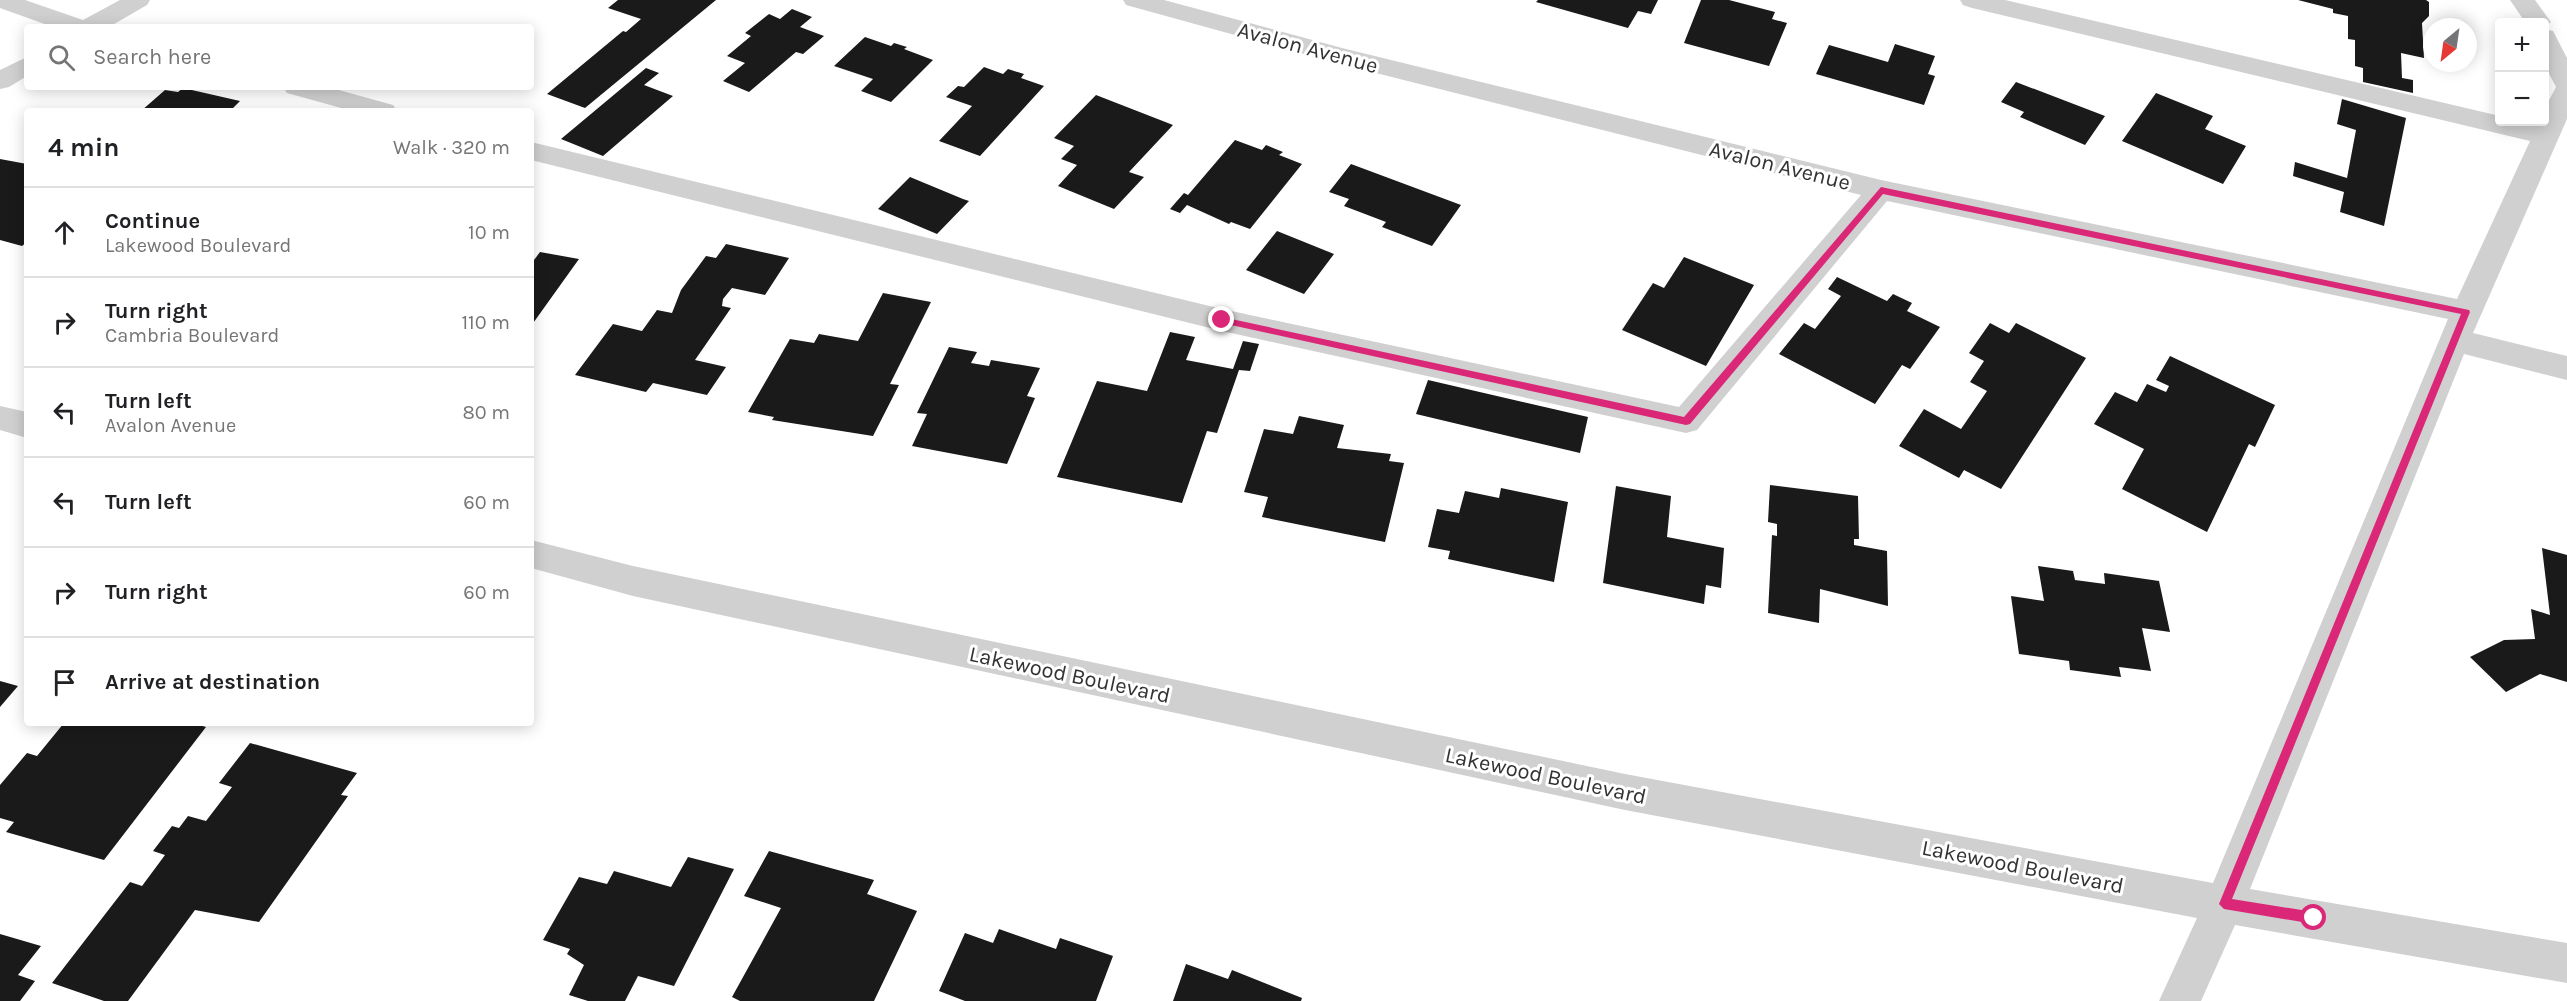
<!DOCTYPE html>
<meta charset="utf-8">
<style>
body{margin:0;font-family:Karla,sans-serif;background:#f2f2f2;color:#202124}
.controls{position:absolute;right:18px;top:18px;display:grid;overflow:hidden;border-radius:6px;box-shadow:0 3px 15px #0003}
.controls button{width:54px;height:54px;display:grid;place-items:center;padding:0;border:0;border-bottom:2px solid #e0e0e0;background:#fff;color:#202124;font:30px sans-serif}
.compass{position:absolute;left:2423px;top:18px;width:54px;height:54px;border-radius:50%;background:#fff;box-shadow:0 3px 15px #0003;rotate:209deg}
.stop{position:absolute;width:18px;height:18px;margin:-14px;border:4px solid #db2777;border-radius:50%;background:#fff}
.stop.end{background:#db2777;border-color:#fff;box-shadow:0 2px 6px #0008}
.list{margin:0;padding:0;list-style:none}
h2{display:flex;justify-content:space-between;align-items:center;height:78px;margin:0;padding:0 24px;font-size:26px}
h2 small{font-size:20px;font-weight:400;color:#757577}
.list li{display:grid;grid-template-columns:39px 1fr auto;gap:18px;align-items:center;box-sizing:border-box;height:90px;padding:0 24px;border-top:2px solid #e0e0e0}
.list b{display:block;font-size:22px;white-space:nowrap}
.list p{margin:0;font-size:20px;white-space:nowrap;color:#757577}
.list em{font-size:20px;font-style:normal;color:#757577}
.icon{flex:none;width:33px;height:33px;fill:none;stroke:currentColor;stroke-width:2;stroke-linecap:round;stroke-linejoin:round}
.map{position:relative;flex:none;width:2567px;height:1001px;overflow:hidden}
.search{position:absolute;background:#fff;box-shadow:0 3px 15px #0003;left:24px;top:24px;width:510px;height:66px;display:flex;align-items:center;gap:15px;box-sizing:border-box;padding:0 21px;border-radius:6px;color:#757577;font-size:22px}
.panel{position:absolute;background:#fff;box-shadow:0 3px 15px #0003;left:24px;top:108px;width:510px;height:618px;border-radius:6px}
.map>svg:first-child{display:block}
.building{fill:#1a1a1a}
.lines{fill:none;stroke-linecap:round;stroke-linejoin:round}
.minor{fill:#d0d0d0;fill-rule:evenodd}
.route{fill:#db2777}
.labels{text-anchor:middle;stroke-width:6;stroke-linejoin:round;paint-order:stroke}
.street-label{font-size:22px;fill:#333;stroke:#fff}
</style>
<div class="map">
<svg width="2567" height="1001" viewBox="0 0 2567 1001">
<rect width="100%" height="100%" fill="#fff"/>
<g class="building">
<path d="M618,0H716L585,108L547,94L623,31L626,32L641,19L608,8Z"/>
<path d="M1538,0H1658L1651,14L1638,11L1628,28L1536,2Z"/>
<path d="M1701,0H1729L1775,12L1772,19L1787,23L1769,66L1684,43Z"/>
<path d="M2298,0H2426L2429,2V16L2422,23L2424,58L2401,53L2402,78L2413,80V93L2363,82V68L2355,66V40L2348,39V16L2333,13V9Z"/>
<path d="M792,9L812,17L800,27L824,36L803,54L796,52L749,92L723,81L745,63L727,56L751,36L745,33L769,14L780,19Z"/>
<path d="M865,37L891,46L894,43L907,47L904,49L933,60L891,102L861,91L873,79L834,66Z"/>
<path d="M1895,44L1935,56L1928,74L1935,76L1924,105L1816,74L1829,45L1888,62Z"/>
<path d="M984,67L1003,74L1008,69L1024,74L1021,78L1044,86L980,156L939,141L972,106L946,97L958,86L964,87Z"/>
<path d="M646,68L659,73L644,85L673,96L603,156L561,139Z"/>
<path d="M2016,82L2105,116L2085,145L2020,117L2024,112L2001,102Z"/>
<path d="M183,88L240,101L230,111H141L165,90L178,92Z"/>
<path d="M2156,93L2213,116L2205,129L2246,146L2223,184L2122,141Z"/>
<path d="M1096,95L1173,125L1129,172L1144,177L1114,209L1058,186L1077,165L1061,159L1074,146L1054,138Z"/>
<path d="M2342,99L2406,118L2384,226L2340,212L2344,192L2293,176L2295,162L2347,178L2356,130L2337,124Z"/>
<path d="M1235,140L1262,150L1266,145L1283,152L1279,155L1302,164L1250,229L1231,222L1229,224L1187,205L1180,213L1170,209L1184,193L1188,195Z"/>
<path d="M0,159L27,164V242L22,246L0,240Z"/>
<path d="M1351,164L1461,205L1432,246L1382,227L1386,222L1344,206L1349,199L1329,192Z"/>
<path d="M910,177L963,199L969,201L937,234L878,209Z"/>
<path d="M1277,231L1334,254L1304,294L1246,270Z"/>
<path d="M726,244L789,258L765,295L732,288L723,299L722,306L731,308L695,360L726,367L707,395L653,383L646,392L575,375L613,324L642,331L657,310L672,313L681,290L706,256L716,258Z"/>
<path d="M540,252L579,259L531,326V260H534Z"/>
<path d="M1684,257L1754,285L1706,366L1622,330L1653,283L1664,288Z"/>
<path d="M1837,277L1887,301L1893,294L1912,303L1907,311L1940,327L1910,369L1902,365L1875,404L1779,354L1804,323L1815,329L1841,296L1828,289Z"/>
<path d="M883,293L931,302L890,384L899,385L873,436L772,420L774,417L748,412L790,339L814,343L819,334L858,341Z"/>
<path d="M1990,323L2009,333L2016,323L2086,358L2001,489L1964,470L1959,478L1899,446L1924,409L1961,429L1987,391L1970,382L1984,361L1969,353Z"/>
<path d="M1170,332L1195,337L1186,360L1233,369L1243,341L1259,344L1250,371L1239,370L1217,433L1207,431L1182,503L1057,477L1097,381L1147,391Z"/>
<path d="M949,347L977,352L971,363L989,366L991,360L1040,368L1027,396L1035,398L1007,464L912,446L927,414L917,413Z"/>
<path d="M2170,356L2275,405L2255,447L2249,444L2207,532L2122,489L2144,449L2094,424L2115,392L2137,402L2147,384L2166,392L2169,386L2156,380Z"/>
<path d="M1428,380L1588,417L1580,453L1416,414Z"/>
<path d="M1299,416L1344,425L1337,448L1391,454L1389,461L1404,463L1385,542L1262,517L1268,497L1244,492L1264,429L1293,434Z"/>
<path d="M1770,485L1858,496L1859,539H1854V545L1887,551L1888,606L1820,589L1819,623L1768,613L1772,535L1777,536V524L1768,522Z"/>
<path d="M1616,486L1671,496L1667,537L1724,548L1721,588L1706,585L1704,604L1603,583Z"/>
<path d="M1501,488L1568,502L1554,582L1448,559L1450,551L1428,547L1437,509L1459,513L1465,491L1499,498Z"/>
<path d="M2542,548L2567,555V682L2540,674L2506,692L2470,657L2504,640L2535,639L2531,609L2550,615Z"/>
<path d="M2038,566L2073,571L2075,580L2105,584L2104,573L2159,581L2170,632L2142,628L2151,671L2119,667L2121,677L2070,670L2069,661L2019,654L2011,596L2044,601Z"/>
<path d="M0,681L18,686L0,707Z"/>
<path d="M64,723H192L206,727L104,860L6,832L14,822L0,818V785L27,753L37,756Z"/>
<path d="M250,743L357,773L341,795L348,796L259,922L195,910L128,1001H104L52,983L130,882L142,886L165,855L153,851L172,826L179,828L188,816L206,821L232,787L219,783Z"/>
<path d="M769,851L874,880L867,894L917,911L874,1001H740L732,997L781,908L744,896Z"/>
<path d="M688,857L734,869L674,986L638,976L625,1001H588L569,995L584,965L567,954L570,949L543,940L579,877L607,884L614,871L671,887Z"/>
<path d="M999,929L1056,949L1060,938L1113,956L1096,1001H965L939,991L965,933L993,943Z"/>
<path d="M0,934L41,946L18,975L35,981L20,1001H0Z"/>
<path d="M1186,964L1228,979L1232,970L1302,998L1301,1001H1173Z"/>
</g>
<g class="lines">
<g class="minor">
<path d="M0,0H25L83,20L120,0H150L147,5L109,27H53L0,8Z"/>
<path d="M1123,0H1164L1342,48L1881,180L2457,299L2530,141L1972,8L1963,5L1960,0H2005L2500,116V122H2525L2538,124L2539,122H2544V110L2556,87L2544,64V29L2553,31L2567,58V119L2473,333L2567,356V380L2464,354L2250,889L2567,943V983L2235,925L2201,1001H2159L2197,918L1625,810L633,596L531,568V540L633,566L1625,774L2213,883L2448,319L1887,201L1697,430L1686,433L1222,331L531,160V142L1222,309L1679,407L1861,195L1340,64L1126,5Z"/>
<path d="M2510,0H2535L2551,22L2544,28V22H2525Z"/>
<path d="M27,57V76L9,87L0,89V70Z"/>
<path d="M283,87H328L393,105L397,111H352L287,93Z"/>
<path d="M0,406L27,412V438L0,430Z"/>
</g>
</g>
<path class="route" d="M1881,187L2469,310L2470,312L2232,899L2314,912L2320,918L2318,922L2314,924L2224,909L2219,904L2461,314L1883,194L1690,424L1686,425L1222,323L1218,320L1222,317L1684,417Z"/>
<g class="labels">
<g class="street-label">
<text transform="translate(1308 47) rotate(15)" y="8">Avalon Avenue</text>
<text transform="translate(1780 165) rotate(14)" y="8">Avalon Avenue</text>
<text transform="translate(1070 674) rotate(12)" y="8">Lakewood Boulevard</text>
<text transform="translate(1546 775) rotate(12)" y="8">Lakewood Boulevard</text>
<text transform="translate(2023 866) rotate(11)" y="8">Lakewood Boulevard</text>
</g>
</g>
</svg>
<div class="controls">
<button>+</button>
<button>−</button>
</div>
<svg class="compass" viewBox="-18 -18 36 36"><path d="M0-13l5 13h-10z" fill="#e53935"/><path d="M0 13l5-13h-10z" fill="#757577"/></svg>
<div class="stop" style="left:2314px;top:918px"></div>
<div class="stop end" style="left:1222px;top:320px"></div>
<div class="search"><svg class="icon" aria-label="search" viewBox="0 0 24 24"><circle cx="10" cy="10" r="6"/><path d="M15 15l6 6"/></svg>Search here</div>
<section class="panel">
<h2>4 min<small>Walk · 320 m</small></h2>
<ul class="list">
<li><svg class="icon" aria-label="ahead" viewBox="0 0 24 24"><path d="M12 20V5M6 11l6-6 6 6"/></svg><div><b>Continue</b><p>Lakewood Boulevard</p></div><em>10 m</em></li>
<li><svg class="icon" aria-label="right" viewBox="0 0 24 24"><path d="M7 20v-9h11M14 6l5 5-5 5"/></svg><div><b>Turn right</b><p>Cambria Boulevard</p></div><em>110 m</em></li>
<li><svg class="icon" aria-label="left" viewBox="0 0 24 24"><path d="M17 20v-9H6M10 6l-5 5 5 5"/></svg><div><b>Turn left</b><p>Avalon Avenue</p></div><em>80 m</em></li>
<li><svg class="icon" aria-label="left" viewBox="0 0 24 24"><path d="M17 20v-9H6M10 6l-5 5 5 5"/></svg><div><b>Turn left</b></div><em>60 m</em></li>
<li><svg class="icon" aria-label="right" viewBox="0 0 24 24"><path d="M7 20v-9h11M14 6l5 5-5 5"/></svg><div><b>Turn right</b></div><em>60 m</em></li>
<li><svg class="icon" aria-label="arrive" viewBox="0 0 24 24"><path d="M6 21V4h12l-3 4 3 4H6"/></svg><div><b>Arrive at destination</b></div></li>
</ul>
</section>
</div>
